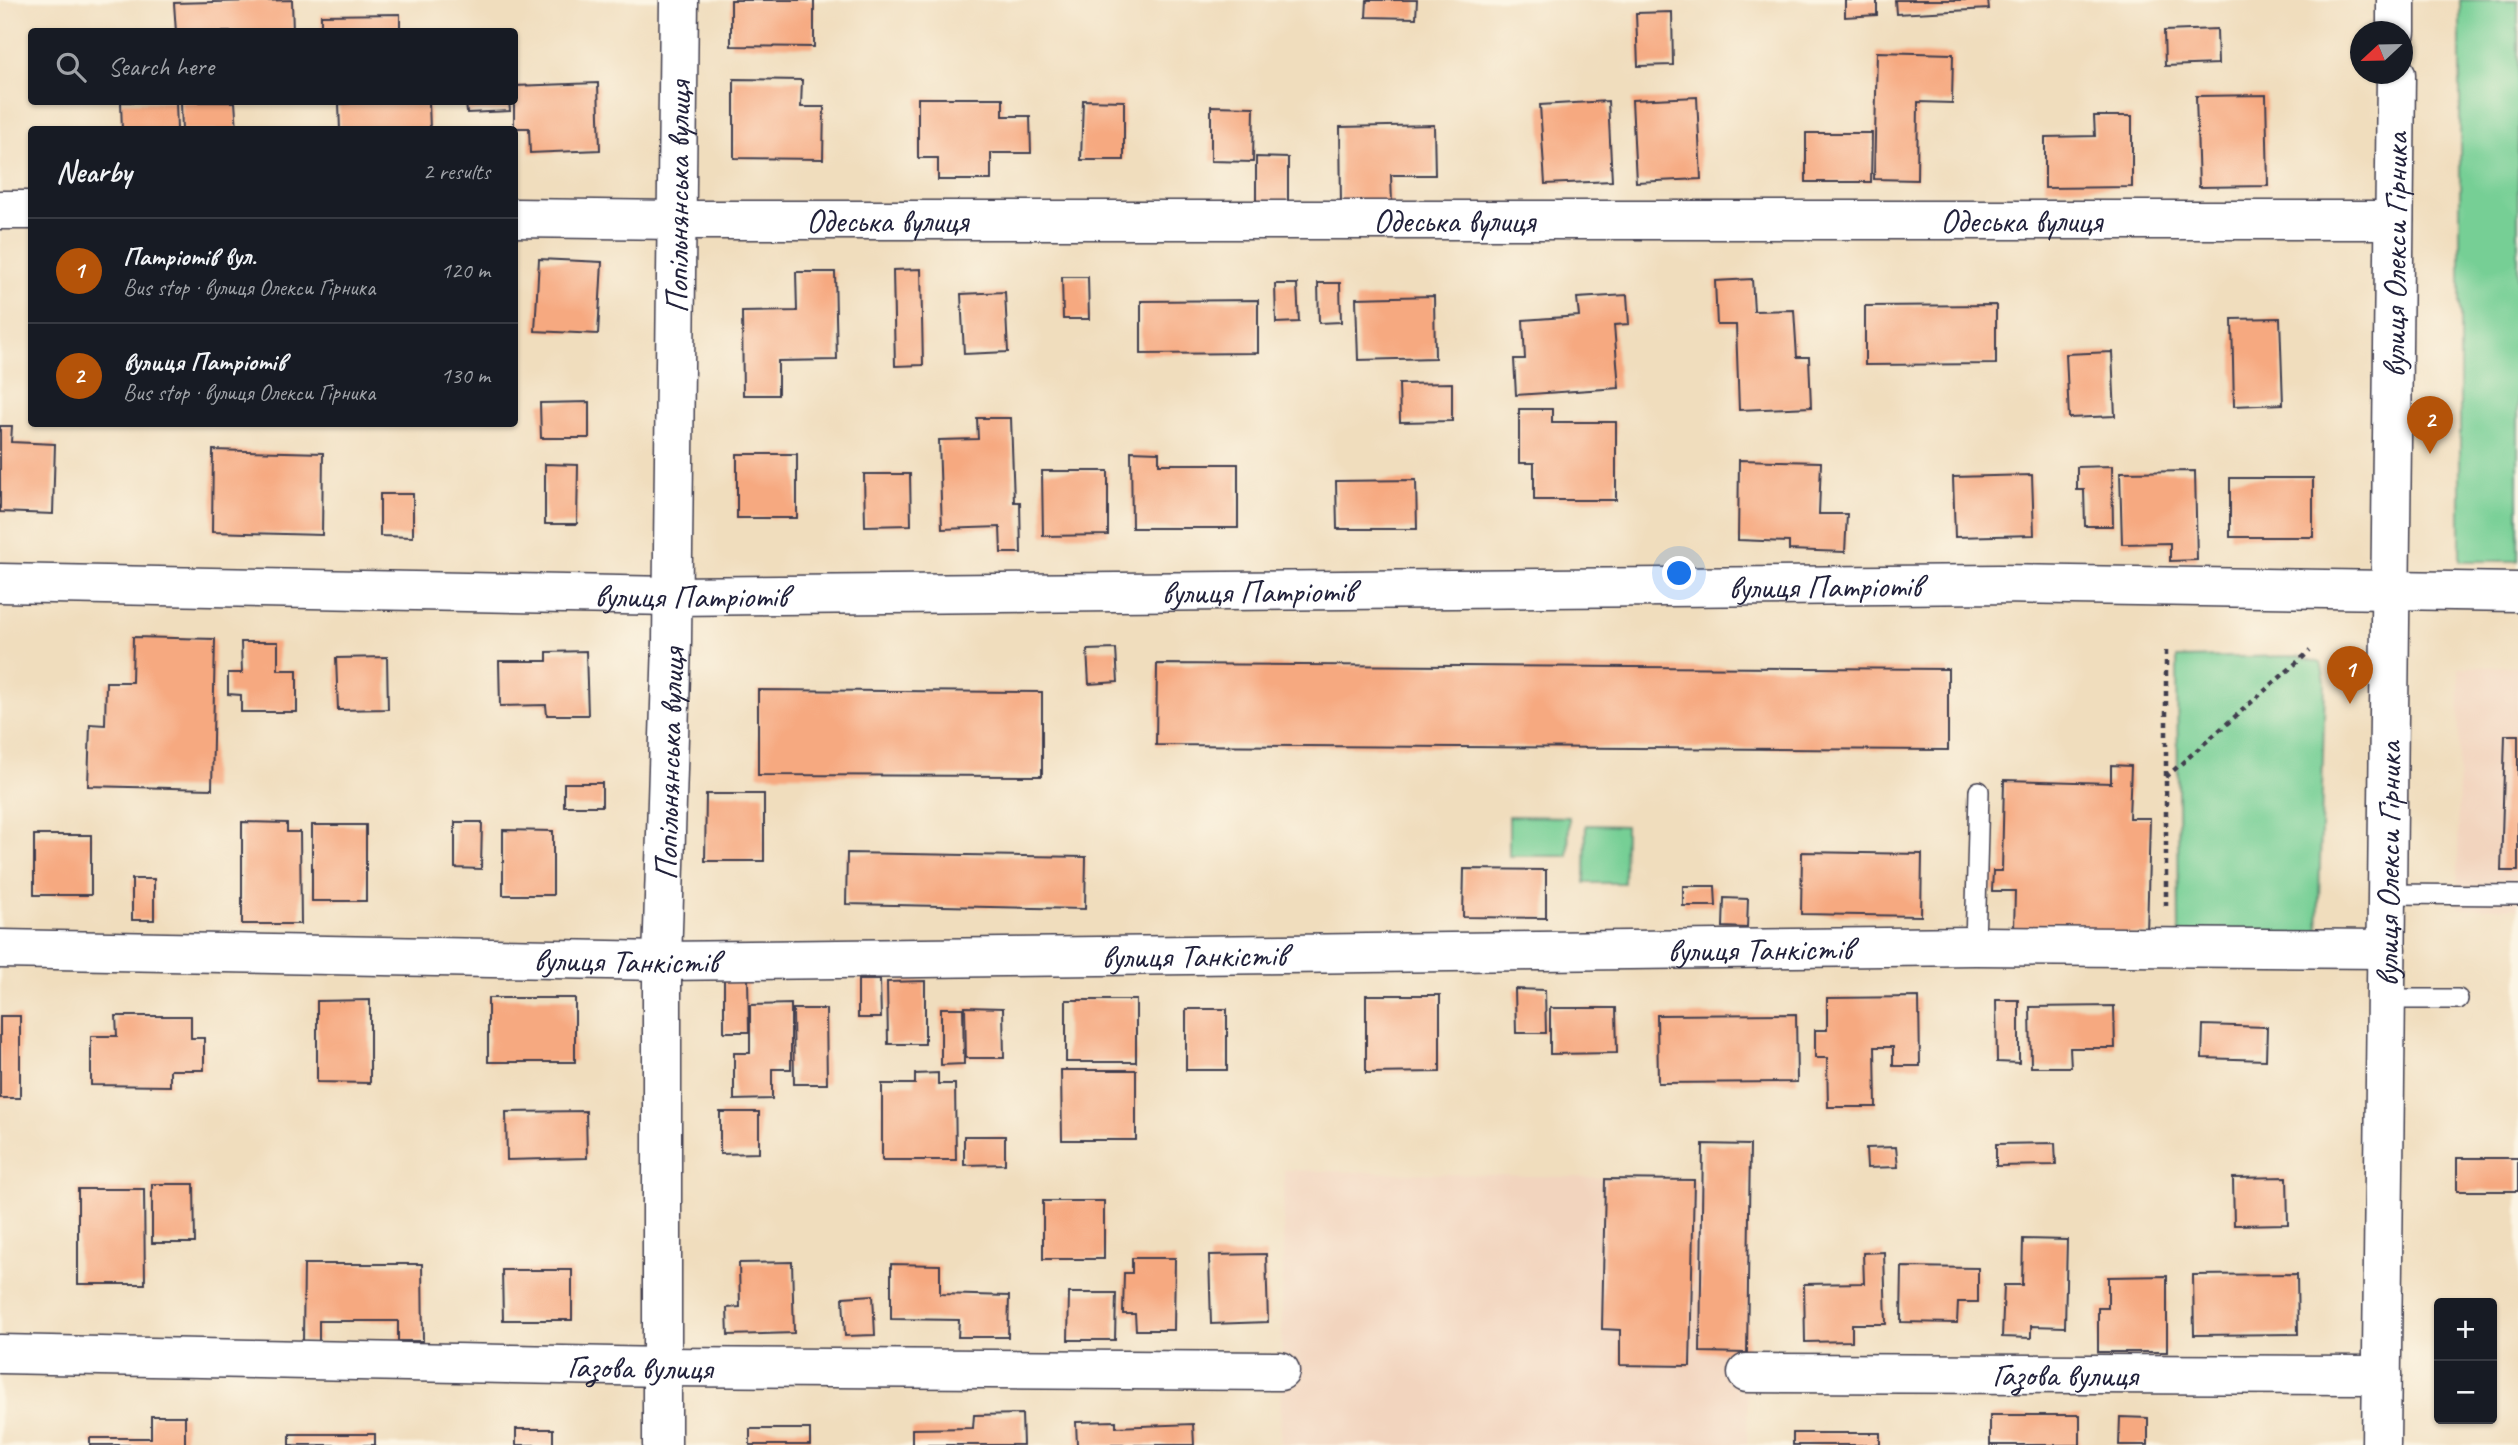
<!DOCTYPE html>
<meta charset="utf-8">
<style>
body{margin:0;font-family:Caveat,sans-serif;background:#242831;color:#f1f3f6}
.controls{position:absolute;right:21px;bottom:21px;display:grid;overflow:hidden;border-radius:7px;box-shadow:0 2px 5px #0004}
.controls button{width:63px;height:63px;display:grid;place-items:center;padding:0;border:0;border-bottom:2px solid #363941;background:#171b24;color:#f1f3f6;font:35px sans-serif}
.compass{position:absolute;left:2350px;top:21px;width:63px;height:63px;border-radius:50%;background:#171b24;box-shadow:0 2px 5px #0004;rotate:248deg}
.you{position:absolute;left:1680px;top:574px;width:24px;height:24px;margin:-18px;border:5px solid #fff;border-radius:50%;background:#1a73e8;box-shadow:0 0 0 10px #1a73e833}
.badge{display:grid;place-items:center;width:46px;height:46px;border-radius:50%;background:#b45309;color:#fff;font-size:23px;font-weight:700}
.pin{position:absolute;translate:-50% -58px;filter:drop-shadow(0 2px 4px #0008)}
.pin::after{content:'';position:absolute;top:37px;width:24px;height:21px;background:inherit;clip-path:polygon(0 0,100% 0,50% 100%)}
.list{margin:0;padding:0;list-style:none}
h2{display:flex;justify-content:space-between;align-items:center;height:91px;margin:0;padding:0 28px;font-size:30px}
h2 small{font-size:23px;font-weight:400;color:#9ea1a6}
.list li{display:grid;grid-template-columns:46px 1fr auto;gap:21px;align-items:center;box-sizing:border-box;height:105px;padding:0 28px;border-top:2px solid #363941}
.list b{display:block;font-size:26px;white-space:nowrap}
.list p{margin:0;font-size:23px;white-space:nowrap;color:#9ea1a6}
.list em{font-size:23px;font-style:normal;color:#9ea1a6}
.icon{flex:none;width:38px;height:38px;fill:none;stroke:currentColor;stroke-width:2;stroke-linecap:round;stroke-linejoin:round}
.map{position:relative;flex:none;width:2518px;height:1445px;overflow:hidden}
.search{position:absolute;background:#171b24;box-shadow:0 2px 5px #0004;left:28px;top:28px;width:490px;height:77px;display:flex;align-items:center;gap:18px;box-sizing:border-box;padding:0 24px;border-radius:7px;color:#9ea1a6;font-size:26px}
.panel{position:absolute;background:#171b24;box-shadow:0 2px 5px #0004;left:28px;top:126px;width:490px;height:301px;border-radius:7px}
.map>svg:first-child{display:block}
.built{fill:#f2d4be}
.green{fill:#76cf95;stroke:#4c7868;stroke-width:2}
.building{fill:#f6a980}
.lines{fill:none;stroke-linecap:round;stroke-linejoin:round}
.lane-casing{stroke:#413e4e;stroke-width:22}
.street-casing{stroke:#413e4e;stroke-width:41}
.path{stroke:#413e4e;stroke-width:4.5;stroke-dasharray:5 5;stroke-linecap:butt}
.lane{stroke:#fff;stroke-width:19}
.street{stroke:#fff;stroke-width:38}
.labels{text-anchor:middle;stroke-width:5;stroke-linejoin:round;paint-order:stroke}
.street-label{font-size:33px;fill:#22223b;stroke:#fcf5e5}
</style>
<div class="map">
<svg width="2518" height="1445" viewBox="0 0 2518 1445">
<rect width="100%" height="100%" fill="#fcf5e5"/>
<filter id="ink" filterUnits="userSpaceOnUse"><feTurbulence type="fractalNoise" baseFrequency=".0143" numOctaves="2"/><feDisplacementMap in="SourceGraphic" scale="14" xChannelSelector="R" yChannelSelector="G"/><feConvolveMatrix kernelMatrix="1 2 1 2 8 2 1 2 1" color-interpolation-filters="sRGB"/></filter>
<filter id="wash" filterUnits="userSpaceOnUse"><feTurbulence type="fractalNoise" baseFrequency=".00686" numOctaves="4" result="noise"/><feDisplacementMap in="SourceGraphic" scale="28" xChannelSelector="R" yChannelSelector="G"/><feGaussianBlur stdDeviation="1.57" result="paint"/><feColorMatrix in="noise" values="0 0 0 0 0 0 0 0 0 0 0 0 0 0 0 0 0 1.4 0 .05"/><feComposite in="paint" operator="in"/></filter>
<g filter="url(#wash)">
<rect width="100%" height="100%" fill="#f0ddbd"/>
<g class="built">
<path d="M2518,666V908H2458L2459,667Z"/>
<path d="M1703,1144L1750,1145L1747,1445H1280L1284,1170L1694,1180L1702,1179Z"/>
</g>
<g class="green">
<rect x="2460" y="0" width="58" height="561"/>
<path d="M2298,656L2321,663L2325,681L2318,936H2179L2177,658Z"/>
<path d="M1509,816L1569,817L1568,856H1509Z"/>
<path d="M1586,825L1625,826L1624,883H1585Z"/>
</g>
<g id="blocks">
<g class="building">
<path d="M292,0L293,32H176L174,3Z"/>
<path d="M731,0H814V47L731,46Z"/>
<path d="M1367,0H1417L1416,18L1366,17Z"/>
<path d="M1845,0H1877V15L1845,17Z"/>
<path d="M1895,0H1988L1989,9L1896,14Z"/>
<path d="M1672,12L1673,65L1638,66L1636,13Z"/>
<path d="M400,14V32H321V15Z"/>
<path d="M2217,29L2218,64L2165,66L2164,31Z"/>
<path d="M1877,52L1953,54L1952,103L1918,102L1917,180L1874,179Z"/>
<path d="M734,79L802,80L801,107H824L823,159L734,158Z"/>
<path d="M598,83L600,150L530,153L529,128H514V86Z"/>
<path d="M2266,95L2268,186L2199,187L2196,96Z"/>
<path d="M1697,97L1701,179L1636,182L1632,100Z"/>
<path d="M918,98H1003V116H1030L1031,153H991V180H938V158H918Z"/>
<path d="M1083,100L1124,101V160H1081Z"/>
<path d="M1608,101L1612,181L1545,184L1540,105Z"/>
<path d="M121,102H176L177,130H122Z"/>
<path d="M181,102H235L237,130H182Z"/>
<path d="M365,102H429L430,130H340L339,104Z"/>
<path d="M466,102H509L510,111L467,113Z"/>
<path d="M1211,106L1254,107L1253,162L1211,161Z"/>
<path d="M2094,116H2132V187L2045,188V137L2095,136Z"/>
<path d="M1434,125L1435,175H1391L1392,204L1341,205L1340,127Z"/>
<path d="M1806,133H1872L1871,182H1806Z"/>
<path d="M1256,157L1288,158V211H1256Z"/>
<path d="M539,259L602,262L598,334L535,331Z"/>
<path d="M921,269L923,365L895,366L893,270Z"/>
<path d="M796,272H835L837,360L778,361V395H743L742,312L797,311Z"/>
<path d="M1062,277H1088L1089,319H1063Z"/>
<path d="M1752,279L1754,311L1794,310L1797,357H1809L1811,407L1739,410L1736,325H1717L1715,281Z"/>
<path d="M1318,283H1340L1341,322L1319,323Z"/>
<path d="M1275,284H1297L1299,322L1276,323Z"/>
<path d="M1005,292L1008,352L964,354L961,294Z"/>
<path d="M1627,295L1629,324L1614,325L1619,388L1516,395L1514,359H1525L1523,320L1579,316L1577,298Z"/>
<path d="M1434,296L1435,358L1358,360L1356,298Z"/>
<path d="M1258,300V353L1141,354V301Z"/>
<path d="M1996,305V364L1865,365V306Z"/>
<path d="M2280,318L2283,404L2234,406L2232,319Z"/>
<path d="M2112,352L2115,416L2069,418L2066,354Z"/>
<path d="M1452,383V421L1400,422L1399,384Z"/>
<path d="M589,402V438H541L540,403Z"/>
<path d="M1519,409H1552V422H1616V500H1534V463H1519Z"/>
<path d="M977,418H1011L1014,502H1020L1021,553H1001L1000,527L942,529L939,440L978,439Z"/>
<path d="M0,426H12L11,442L55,444L53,514L0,512Z"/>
<path d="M213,450L323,453L322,535L212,532Z"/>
<path d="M1131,451L1159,452V464H1238V528H1132Z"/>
<rect x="737" y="454" width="60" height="64"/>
<path d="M1739,460L1821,462L1819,514H1847L1845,552L1789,550V542L1738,540Z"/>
<path d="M545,464L578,465L577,524H545Z"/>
<path d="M2112,466L2113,526H2085L2084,490H2077V467Z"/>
<path d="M1042,471H1108V535L1043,536Z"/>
<path d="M2195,471L2197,560L2170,561V543L2122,544L2120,472Z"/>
<path d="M864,474H910L911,525L865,526Z"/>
<path d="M2032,475L2034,535L1955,537L1953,477Z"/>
<rect x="2230" y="478" width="83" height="59"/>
<path d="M1416,480L1417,529H1337L1336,481Z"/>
<path d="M380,494H413V537L380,536Z"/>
<path d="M133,637L215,639L212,789L88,786L90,724L105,725L106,682H132Z"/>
<path d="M241,642H278V670H297V712H241V695L228,694V673H242Z"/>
<path d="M1116,649L1118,682L1089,684L1087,650Z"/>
<path d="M586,651L588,715H547L546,705L500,706L499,661H547V652Z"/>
<path d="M387,657L388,709L338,710L336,658Z"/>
<path d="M1157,664L1948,669V750L1156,745Z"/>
<path d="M758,690L1042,692V776L758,775Z"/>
<path d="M2505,735H2518V871H2501Z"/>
<path d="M2111,765L2131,766L2129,818H2150L2147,934L2014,930L2015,891H1992L1993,871H2002L2004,780L2111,783Z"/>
<rect x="564" y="783" width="38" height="23"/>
<path d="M706,794H764V861H705Z"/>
<path d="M242,822L287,823V832H300L301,924H242Z"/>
<path d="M455,822H482L481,869L455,868Z"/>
<rect x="312" y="825" width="54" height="76"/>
<path d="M503,830L553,831V895H503Z"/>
<rect x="34" y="835" width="57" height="60"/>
<path d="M1802,852L1922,854L1921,916L1801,914Z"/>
<path d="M847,853L1086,857L1085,909L846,904Z"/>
<path d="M1464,869L1546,870V918L1463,917Z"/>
<rect x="132" y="879" width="22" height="41"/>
<path d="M1683,886H1715L1716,906H1683Z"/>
<path d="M1724,898L1748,899L1747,928L1723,927Z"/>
<path d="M724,978H748L749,1032H724Z"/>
<path d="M858,980H880L881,1018H858Z"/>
<path d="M925,981V1044H888L887,982Z"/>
<path d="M1515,989L1545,990L1546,1033H1516Z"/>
<path d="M1366,995H1440V1072L1366,1073Z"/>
<path d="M1919,997L1920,1066H1893V1047H1875L1876,1107H1828L1827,1058H1815V1030H1827V998Z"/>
<rect x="488" y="998" width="87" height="64"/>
<path d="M370,1000V1083L317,1082V1001Z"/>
<rect x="1066" y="1000" width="70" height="62"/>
<path d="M1996,1000H2019V1063L1997,1062Z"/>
<path d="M791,1004V1069H772V1099L734,1100V1053H750V1005Z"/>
<path d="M2114,1006L2115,1048H2070L2071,1067H2031L2030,1007Z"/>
<path d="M965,1007L1003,1008L1004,1058H966Z"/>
<path d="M941,1008H963L964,1064L941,1065Z"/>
<path d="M1550,1008H1616L1617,1053L1550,1054Z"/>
<path d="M793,1009H826L827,1084H794Z"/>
<rect x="1186" y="1009" width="41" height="61"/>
<path d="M1796,1014L1797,1082L1658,1083L1657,1015Z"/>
<rect x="0" y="1016" width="20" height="82"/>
<path d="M116,1016H191V1038H204V1070H170V1086L91,1085V1036H117Z"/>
<path d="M2203,1025L2267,1027L2266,1060L2202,1058Z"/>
<path d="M1061,1070H1136V1140H1062Z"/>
<path d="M938,1073V1084H955L956,1160H882V1084H915V1074Z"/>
<path d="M586,1111L587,1158L507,1160L506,1112Z"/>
<path d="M720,1112H759V1153L720,1154Z"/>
<path d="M964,1136H1005V1164L964,1165Z"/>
<path d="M2055,1143L2056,1165L1996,1166V1144Z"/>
<path d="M1703,1144L1750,1145L1747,1353L1700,1352Z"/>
<path d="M1896,1147L1898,1167L1867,1168L1866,1148Z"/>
<rect x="2457" y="1158" width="61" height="33"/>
<path d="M2287,1177L2288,1224L2234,1225L2233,1178Z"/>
<path d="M1605,1179L1694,1180L1690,1366L1620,1365V1330L1602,1329Z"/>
<path d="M152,1184H194L195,1243H152Z"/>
<path d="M78,1189H144L145,1284H78Z"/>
<rect x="1043" y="1201" width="61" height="58"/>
<path d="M2023,1239L2067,1240L2065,1327L2031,1326V1338L2002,1337L2004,1285H2022Z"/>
<path d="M1884,1252L1886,1324H1852V1341L1805,1342L1804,1284L1864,1283L1863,1253Z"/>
<path d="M1266,1254L1268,1322L1211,1324L1209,1255Z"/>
<path d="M1132,1258H1175L1174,1330H1136L1135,1314H1123L1124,1273H1132Z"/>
<path d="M792,1262L794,1333L728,1335L727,1308L740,1307L739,1263Z"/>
<path d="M304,1264H422L423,1341H398V1321H319V1341H303Z"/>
<path d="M891,1264L940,1265V1294L1009,1296L1008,1337H958L959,1320L891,1319Z"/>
<path d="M1902,1267L1978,1268V1302H1958L1957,1323L1901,1322Z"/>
<path d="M502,1270H572V1320H503Z"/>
<path d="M2297,1274L2298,1334L2194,1335L2193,1275Z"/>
<path d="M2167,1276V1352H2098V1308H2108V1277Z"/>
<path d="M1069,1293H1116L1115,1340H1068Z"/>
<path d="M873,1295L875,1335L845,1336L843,1297Z"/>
<path d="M1022,1414L1023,1445H912V1429L973,1428L974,1415Z"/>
<rect x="1990" y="1415" width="90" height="30"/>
<path d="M151,1416H185V1445H90V1438H151Z"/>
<path d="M2120,1417L2148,1418V1445H2119Z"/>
<path d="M1116,1421V1427L1193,1424L1194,1445H1077L1076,1422Z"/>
<rect x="516" y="1429" width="37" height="16"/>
<rect x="750" y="1429" width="60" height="16"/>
<rect x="1793" y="1433" width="87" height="12"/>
<rect x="290" y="1434" width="85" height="11"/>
</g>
</g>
</g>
<g filter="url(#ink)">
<use href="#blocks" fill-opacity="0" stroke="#413e4e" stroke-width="2"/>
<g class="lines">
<g class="lane-casing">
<g id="lane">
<path d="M2387,894L2518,895"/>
<path d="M1975,946L1979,791"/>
<path d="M2386,999H2458"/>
</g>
</g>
<g class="street-casing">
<g id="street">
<path d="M2396,32V0"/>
<path d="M0,210H32"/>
<path id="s1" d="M514,218L677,220H2394"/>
<path id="s2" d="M0,583L672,596L2000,584L2518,592"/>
<path id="s3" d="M0,949L662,961L1975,946L2387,949"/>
<path id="s4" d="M0,1354L663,1367L1280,1371"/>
<path id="s5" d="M1747,1373L2382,1375"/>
<path id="s6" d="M662,1445V961L672,641L679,0"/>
<path id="s7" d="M2381,1445L2396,74"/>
</g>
</g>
<g class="path">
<path d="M2166,651V910"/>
<path d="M2166,777L2310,651"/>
</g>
<use href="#lane" class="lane"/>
<use href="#street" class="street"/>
</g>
</g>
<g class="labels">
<g class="street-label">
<text dy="12" stroke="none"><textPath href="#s6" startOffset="1248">Попільнянська вулиця</textPath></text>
<text dy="12" stroke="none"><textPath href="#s1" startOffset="1507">Одеська вулиця</textPath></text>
<text dy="12" stroke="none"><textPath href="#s1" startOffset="373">Одеська вулиця</textPath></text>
<text dy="12" stroke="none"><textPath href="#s1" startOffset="940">Одеська вулиця</textPath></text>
<text dy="12" stroke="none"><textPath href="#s7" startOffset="1190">вулиця Олекси Гірника</textPath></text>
<text dy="12" stroke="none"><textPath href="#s2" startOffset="1825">вулиця Патріотів</textPath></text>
<text dy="12" stroke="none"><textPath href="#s2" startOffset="1258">вулиця Патріотів</textPath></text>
<text dy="12" stroke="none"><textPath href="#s2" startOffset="691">вулиця Патріотів</textPath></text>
<text dy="12" stroke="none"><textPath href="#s6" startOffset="681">Попільнянська вулиця</textPath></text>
<text dy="12" stroke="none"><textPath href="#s7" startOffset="581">вулиця Олекси Гірника</textPath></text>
<text dy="12" stroke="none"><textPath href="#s3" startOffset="1760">вулиця Танкістів</textPath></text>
<text dy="12" stroke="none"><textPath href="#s3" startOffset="1194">вулиця Танкістів</textPath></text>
<text dy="12" stroke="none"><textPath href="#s3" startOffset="626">вулиця Танкістів</textPath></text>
<text dy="12" stroke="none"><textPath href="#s4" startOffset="640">Газова вулиця</textPath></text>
<text dy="12" stroke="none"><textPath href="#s5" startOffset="318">Газова вулиця</textPath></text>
</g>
</g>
</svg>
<div class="controls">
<button>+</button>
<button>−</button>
</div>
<svg class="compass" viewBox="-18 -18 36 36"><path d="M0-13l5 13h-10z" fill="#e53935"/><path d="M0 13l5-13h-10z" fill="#9ea1a6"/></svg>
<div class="you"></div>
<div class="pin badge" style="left:2350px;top:704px">1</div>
<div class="pin badge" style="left:2430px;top:454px">2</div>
<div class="search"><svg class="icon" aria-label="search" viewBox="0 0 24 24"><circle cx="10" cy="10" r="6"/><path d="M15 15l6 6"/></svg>Search here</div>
<section class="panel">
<h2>Nearby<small>2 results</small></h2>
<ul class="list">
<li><span class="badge">1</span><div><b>Патріотів вул.</b><p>Bus stop · вулиця Олекси Гірника</p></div><em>120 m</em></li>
<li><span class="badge">2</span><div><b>вулиця Патріотів</b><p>Bus stop · вулиця Олекси Гірника</p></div><em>130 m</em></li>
</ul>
</section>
</div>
